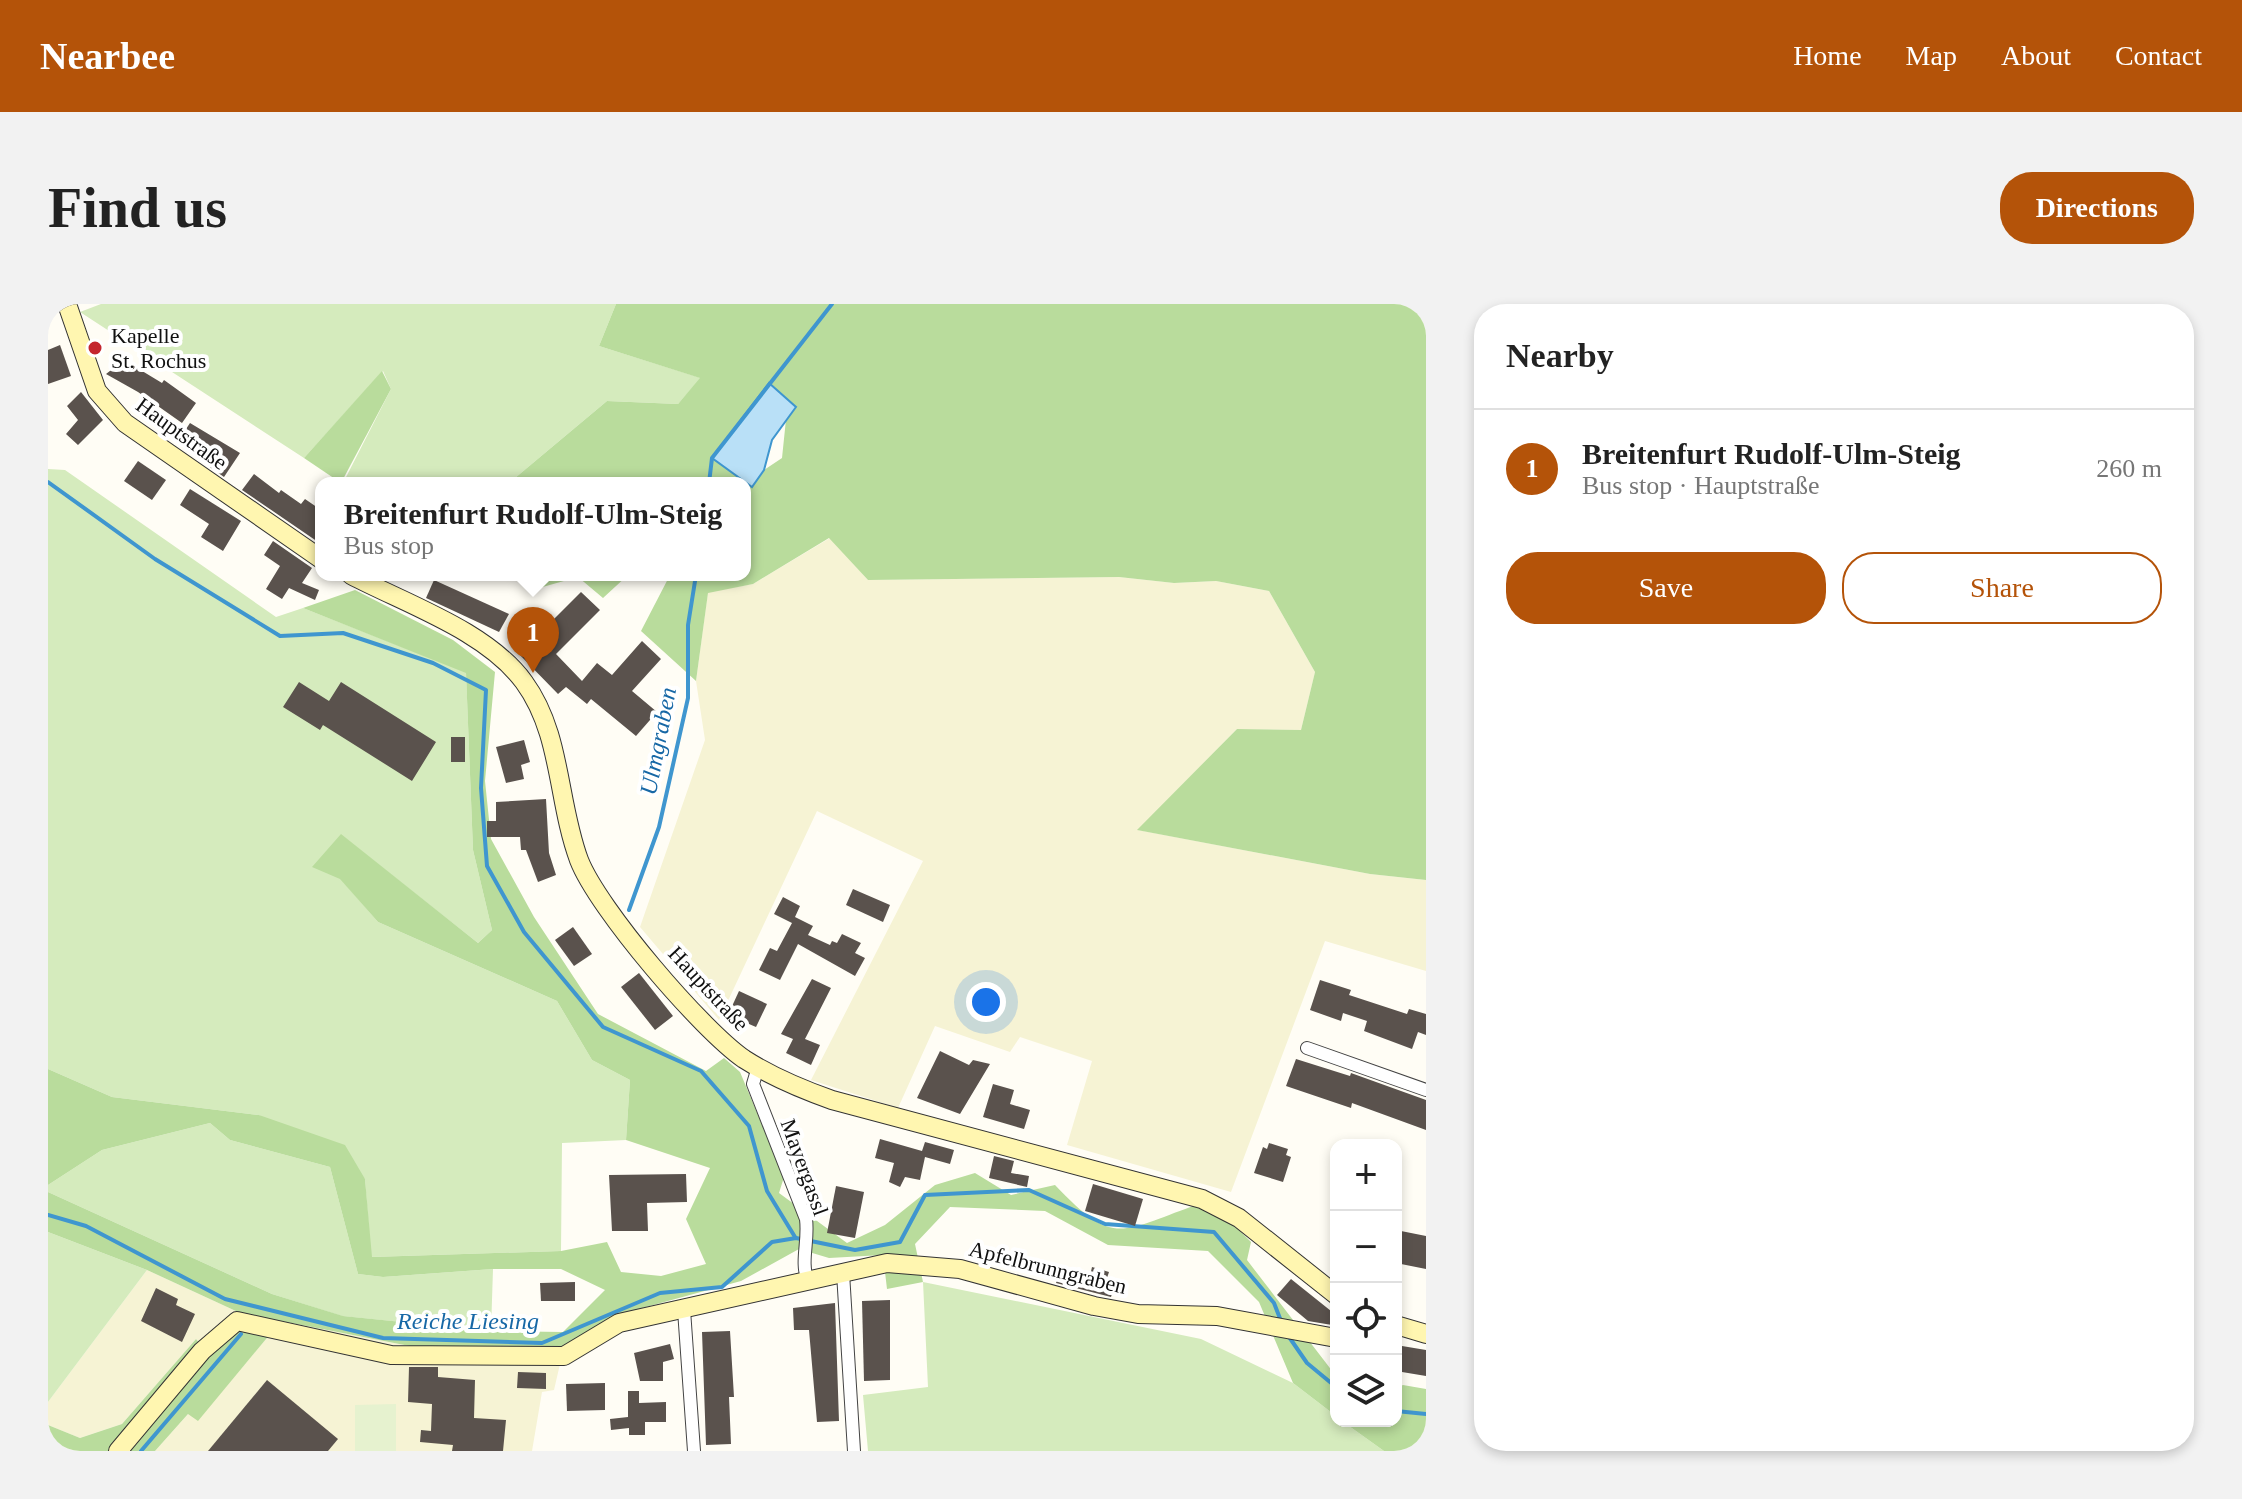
<!DOCTYPE html>
<meta charset="utf-8">
<style>
body{margin:0;font-family:Georgia,serif;background:#f2f2f2;color:#222}
.controls{position:absolute;right:24px;bottom:24px;display:grid;overflow:hidden;border-radius:16px;box-shadow:0 4px 12px #0003}
.controls button{width:72px;height:72px;display:grid;place-items:center;padding:0;border:0;border-bottom:2px solid #e0e0e0;background:#fff;color:#222;font:40px sans-serif}
.you{position:absolute;left:938px;top:698px;width:28px;height:28px;margin:-20px;border:6px solid #fff;border-radius:50%;background:#1a73e8;box-shadow:0 0 0 12px #1a73e833}
.badge{display:grid;place-items:center;width:52px;height:52px;border-radius:50%;background:#b45309;color:#fff;font-size:26px;font-weight:700}
.pin{position:absolute;translate:-50% -66px;filter:drop-shadow(0 2px 4px #0008)}
.pin::after{content:'';position:absolute;top:42px;width:28px;height:24px;background:inherit;clip-path:polygon(0 0,100% 0,50% 100%)}
.popup{position:absolute;left:267px;top:173px;width:436px;height:104px;box-sizing:border-box;display:grid;place-content:center;border-radius:16px;background:#fff;filter:drop-shadow(0 2px 6px #0005);font-size:26px;white-space:nowrap;color:#767676}
.popup b{font-size:30px;color:#222}
.popup::after{content:'';position:absolute;left:50%;top:100%;margin-left:-16px;border:16px solid transparent;border-top-color:#fff}
.list{margin:0;padding:0;list-style:none}
h2{display:flex;justify-content:space-between;align-items:center;height:104px;margin:0;padding:0 32px;font-size:34px}
h2 small{font-size:26px;font-weight:400;color:#767676}
.list li{display:grid;grid-template-columns:52px 1fr auto;gap:24px;align-items:center;box-sizing:border-box;height:120px;padding:0 32px;border-top:2px solid #e0e0e0}
.list b{display:block;font-size:30px;white-space:nowrap}
.list p{margin:0;font-size:26px;white-space:nowrap;color:#767676}
.list em{font-size:26px;font-style:normal;color:#767676}
.actions{display:flex;gap:16px;padding:24px 32px}
.actions a{flex:1;padding:18px 0;border:2px solid #b45309;border-radius:32px;text-align:center;font-size:28px;color:#b45309}
.actions .main{background:#b45309;color:#fff}
.icon{flex:none;width:44px;height:44px;fill:none;stroke:currentColor;stroke-width:2;stroke-linecap:round;stroke-linejoin:round}
.map{position:relative;flex:none;width:1378px;height:1147px;overflow:hidden;border-radius:32px}
header{display:flex;align-items:center;gap:48px;box-sizing:border-box;height:112px;padding:0 40px;background:#b45309;color:#fff}
header strong{font-size:38px}
nav{display:flex;gap:44px;margin-inline-start:auto;font-size:28px}
.intro{display:flex;align-items:center;justify-content:space-between;box-sizing:border-box;height:192px;padding:0 48px}
h1{margin:0;font-size:56px}
.button{padding:20px 36px;border-radius:32px;background:#b45309;color:#fff;font-size:28px;font-weight:700}
main{display:flex;gap:48px;padding:0 48px}
aside{flex:1;background:#fff;border-radius:32px;box-shadow:0 4px 12px #0003}
.map>svg:first-child{display:block}
.farmland{fill:#f6f3d4}
.green{fill:#d5ebbd}
.forest{fill:#b9dc9c;fill-rule:evenodd}
.pitch{fill:#e6f2cf}
.water{fill:#b9e0f7;stroke:#3f96cf;stroke-width:2}
.lines{fill:none;stroke-linecap:round;stroke-linejoin:round}
.stream{stroke:#3f96cf;stroke-width:4}
.building{fill:#5a524d}
.street-casing{stroke:#444;stroke-width:14}
.secondary-casing{stroke:#333;stroke-width:20}
.street{stroke:#fff;stroke-width:12}
.secondary{stroke:#fff6b0;stroke-width:18}
.poi-dot{fill:#c4262e;stroke:#fff;stroke-width:3}
.labels{text-anchor:middle;stroke-width:8;stroke-linejoin:round;paint-order:stroke}
.poi-label{font-size:22px;fill:#111;stroke:#fff;text-anchor:start}
.street-label{font-size:22px;fill:#111;stroke:#fff}
.water-label{font-size:24px;font-style:italic;fill:#1768a6;stroke:#fff}
</style>
<header>
<strong>Nearbee</strong>
<nav><a>Home</a><a>Map</a><a>About</a><a>Contact</a></nav>
</header>
<div class="intro"><h1>Find us</h1><a class="button">Directions</a></div>
<main>
<div class="map">
<svg width="1378" height="1147" viewBox="0 0 1378 1147">
<rect width="100%" height="100%" fill="#fffdf5"/>
<g class="farmland">
<path d="M782,234L820,276L1071,273L1126,279L1168,277L1221,287L1267,368L1253,426L1189,425L1090,526L1322,570L1378,576V667L1277,637L1183,888L1019,841L1044,757L972,733L962,748L887,722L850,804L763,776L875,557L769,507L671,716L592,623L657,436L648,377L660,288L705,280Z"/>
<path d="M99,966L190,1008L162,1050L148,1035L74,1120L32,1134L0,1121V1098Z"/>
<path d="M233,1017L377,1045L515,1047L506,1086L494,1088L484,1147H107L141,1109L150,1116Z"/>
</g>
<g class="green">
<path d="M53,0H568L551,42L653,74L630,100L559,97L461,179H295L343,85L335,67L256,154L32,8Z"/>
<path d="M0,165L17,166L228,313L255,304L418,368L425,546L444,626L430,639L293,531L292,574L330,618L509,697L544,756L582,776L578,836L514,839L513,947L323,953L317,875L211,811L64,793L0,765Z"/>
<path d="M162,819L182,836L282,863L310,970L335,973L445,965L443,1027L294,1012L224,990L0,888V881L54,846Z"/>
<path d="M0,928L99,966L0,1098Z"/>
<path d="M875,978L1153,1035L1245,1079L1288,1112V1117H1294L1336,1147H820L815,1091L880,1083Z"/>
</g>
<g class="forest">
<path d="M568,0H1378V576L1322,570L1089,526L1189,425L1253,426L1267,368L1221,287L1168,277L1126,279L1071,273L820,276L781,234L705,280L660,289L648,377L593,327L622,271H697V179H461L559,97L630,100L652,74L551,42ZM740,96L734,154L716,166L704,182Z"/>
<path d="M334,67L343,85L293,179L256,154Z"/>
<path d="M487,271H580L555,294L530,273L484,286Z"/>
<path d="M307,286L405,336L447,368L437,477L443,535L486,613L550,710L658,767L676,754L692,768L736,873L731,889L799,939L837,921L887,881L927,869L963,891L1007,881C1065,942 1071,929 1145,902L1181,916L1203,938L1199,956L1288,1072V1112L1245,1079L1211,998L1160,947L1060,941L997,907L902,903L867,940L875,978L839,985L835,951L781,954L751,945L693,977L587,1006L515,1047L377,1045L233,1017L150,1117L140,1110L107,1147H0V1121L32,1134L74,1120L148,1035L161,1050L190,1008L99,966L0,928V888L224,990L295,1012L443,1027L515,1028L557,986L513,965H445L335,973L310,970L282,863L182,836L162,819L54,846L0,881V765L64,793L211,811L297,841L317,875L324,953L513,947L559,938L573,968L613,972L658,960L638,915L662,864L578,836L582,776L544,756L509,697L330,618L292,575L264,563L293,530L430,639L444,626L425,546L418,369L255,304Z"/>
<path d="M1355,1081L1378,1085V1147H1336L1294,1117H1348V1084Z"/>
</g>
<path class="pitch" d="M348,1100V1147H307V1101Z"/>
<path class="water" d="M721,79L748,103L724,136L716,166L704,183L664,154Z"/>
<g class="lines">
<g class="stream">
<path d="M0,178L107,255L232,332L295,329L385,359L438,386L433,484L439,562L476,628L555,723L653,767L701,822L719,887L747,933"/>
<path d="M661,179L664,154L784,0"/>
<path d="M581,606L611,523L640,394V321L648,271"/>
<path d="M0,911L38,922L177,995L335,1034L494,1039L612,989L674,983L724,938L748,934L807,946L852,938L877,891L981,886L1057,920L1166,928L1226,999L1233,1017"/>
<path d="M1239,1030L1259,1059L1288,1083"/>
<path d="M1348,1107L1378,1110"/>
<path d="M93,1147L193,1030"/>
</g>
</g>
<g class="building">
<path d="M12,41L23,72L0,80V46Z"/>
<path d="M76,56L114,79L116,76L148,99L134,119L90,88L58,70Z"/>
<path d="M33,88L55,116L30,141L18,130L30,116L19,102Z"/>
<path d="M142,119L192,149L176,173L159,161L161,157L130,137Z"/>
<path d="M90,157L118,176L104,196L76,177Z"/>
<path d="M206,170L231,189L233,186L253,200L257,195L273,206V240L194,186Z"/>
<path d="M142,185L193,217L175,247L153,233L161,220L132,201Z"/>
<path d="M225,237L264,264L254,279L271,286L267,296L241,284L234,295L218,285L232,262L216,251Z"/>
<path d="M386,276L461,310L451,328L378,294Z"/>
<path d="M533,288L552,306L508,350L534,377L549,359L564,371L594,337L613,355L584,387L609,408L588,432L543,395L539,400L518,383L510,390L471,350Z"/>
<path d="M251,378L281,397L293,378L388,438L364,477L275,421L272,426L235,403Z"/>
<rect x="403" y="433" width="14" height="25"/>
<path d="M476,436L482,458L473,461L476,475L458,479L448,443Z"/>
<path d="M498,495L501,549L508,571L490,578L478,546H473L472,533H439V517H448V498Z"/>
<path d="M805,585L842,601L835,618L798,601Z"/>
<path d="M735,593L752,602L747,613L765,622L760,631L782,641L784,637L789,639L794,630L813,639L807,649L817,654L807,672L750,640L732,676L711,666L722,644L729,647L744,619L726,610Z"/>
<path d="M525,623L544,650L526,662L507,636Z"/>
<path d="M591,669L625,712L607,726L573,683Z"/>
<path d="M764,675L783,684L757,735L772,741L763,761L738,749L745,735L733,730Z"/>
<path d="M1272,676L1303,686L1301,691L1359,710L1361,705L1378,710V731L1370,728L1364,745L1316,727L1319,717L1295,709L1293,717L1262,706Z"/>
<path d="M691,687L719,700L708,723L680,711Z"/>
<path d="M892,747L921,761L925,756L942,760L912,810L869,794Z"/>
<path d="M1248,755L1302,772L1303,769L1378,796V826L1304,799L1303,804L1238,782Z"/>
<path d="M945,780L966,786L962,800L982,806L976,825L935,813Z"/>
<path d="M832,835L874,847L877,838L906,846L902,860L877,853L872,876L857,873L852,883L841,878L846,859L827,854Z"/>
<path d="M1221,839L1240,845L1238,851L1243,853L1235,878L1206,869L1215,843L1219,845Z"/>
<path d="M946,852L966,857L963,869L981,872L979,883L941,874Z"/>
<path d="M638,870L639,898L599,899L600,927H564L561,871Z"/>
<path d="M1045,880L1095,895L1087,922L1037,907Z"/>
<path d="M788,882L816,888L807,934L779,929Z"/>
<path d="M1348,926L1378,932V965L1348,959Z"/>
<path d="M1013,963L1042,972L1044,963L1061,968L1058,977L1067,980L1063,993L1008,979Z"/>
<path d="M1243,975L1288,1011L1284,1021L1260,1017L1229,991Z"/>
<path d="M527,978V997H493L492,979Z"/>
<path d="M108,984L130,995L128,1001L147,1010L134,1038L93,1017Z"/>
<path d="M842,996V1076L816,1077L814,997Z"/>
<path d="M787,999L791,1117L769,1118L761,1026H746L745,1004Z"/>
<path d="M682,1027L686,1093H681L683,1140L658,1141L654,1028Z"/>
<path d="M622,1040L626,1055L615,1058V1077H592L586,1049Z"/>
<path d="M1348,1041L1378,1046V1072L1348,1067Z"/>
<path d="M361,1063H390V1073L427,1076L426,1114L458,1116L455,1147H404L405,1141L372,1138L373,1126L383,1127L384,1100L360,1098Z"/>
<path d="M470,1068L498,1069V1085L469,1084Z"/>
<path d="M219,1076L290,1135L280,1147H160Z"/>
<path d="M557,1079V1106L519,1107L518,1080Z"/>
<path d="M580,1087H591V1099L618,1098V1118H597V1131H581V1124L563,1126L562,1115L580,1113Z"/>
</g>
<g class="lines">
<g class="street-casing">
<g id="street">
<path d="M1259,744L1378,786"/>
<path d="M710,763L705,780L758,915C761,938 752,957 760,978"/>
<path d="M795,969L806,1147"/>
<path d="M636,1006L646,1147"/>
</g>
</g>
<g class="secondary-casing">
<g id="secondary">
<path d="M19,0L49,87L77,119L273,255"/>
<path d="M303,271C358,300 439,327 476,378C514,430 509,497 531,556C550,605 653,725 696,755C724,773 753,785 784,796L1154,895L1191,914L1288,991"/>
<path d="M1348,1021L1378,1030"/>
<path d="M70,1147L154,1047L189,1017L343,1051L516,1052L571,1019L839,959L912,965L1046,1002L1090,1010L1169,1012L1288,1034"/>
</g>
</g>
<use href="#street" class="street"/>
<use href="#secondary" class="secondary"/>
</g>
<circle class="poi-dot" cx="47" cy="44" r="8"/>
<g class="labels">
<g class="poi-label">
<text x="63" y="39">Kapelle<tspan x="63" dy="25">St. Rochus</tspan></text>
</g>
<g class="street-label">
<text transform="translate(134 129) rotate(36)" y="8">Hauptstraße</text>
<text transform="translate(661 684) rotate(47)" y="8">Hauptstraße</text>
<text transform="translate(757 863) rotate(70)" y="8">Mayergassl</text>
<text transform="translate(1000 963) rotate(14)" y="8">Apfelbrunngraben</text>
</g>
<g class="water-label">
<text transform="translate(610 437) rotate(-79)" y="8">Ulmgraben</text>
<text x="420" y="1025">Reiche Liesing</text>
</g>
</g>
</svg>
<div class="controls">
<button>+</button>
<button>−</button>
<button><svg class="icon" aria-label="locate" viewBox="0 0 24 24"><circle cx="12" cy="12" r="6"/><path d="M12 2v4M12 18v4M2 12h4M18 12h4"/></svg></button>
<button><svg class="icon" aria-label="layers" viewBox="0 0 24 24"><path d="M12 4l9 5-9 5-9-5zM3 14l9 5 9-5"/></svg></button>
</div>
<div class="you"></div>
<div class="pin badge" style="left:485px;top:369px">1</div>
<div class="popup"><b>Breitenfurt Rudolf-Ulm-Steig</b>Bus stop</div>
</div>
<aside>
<h2>Nearby<small></small></h2>
<ul class="list">
<li><span class="badge">1</span><div><b>Breitenfurt Rudolf-Ulm-Steig</b><p>Bus stop · Hauptstraße</p></div><em>260 m</em></li>
</ul>
<div class="actions"><a class="main">Save</a><a>Share</a></div>
</aside>
</main>
